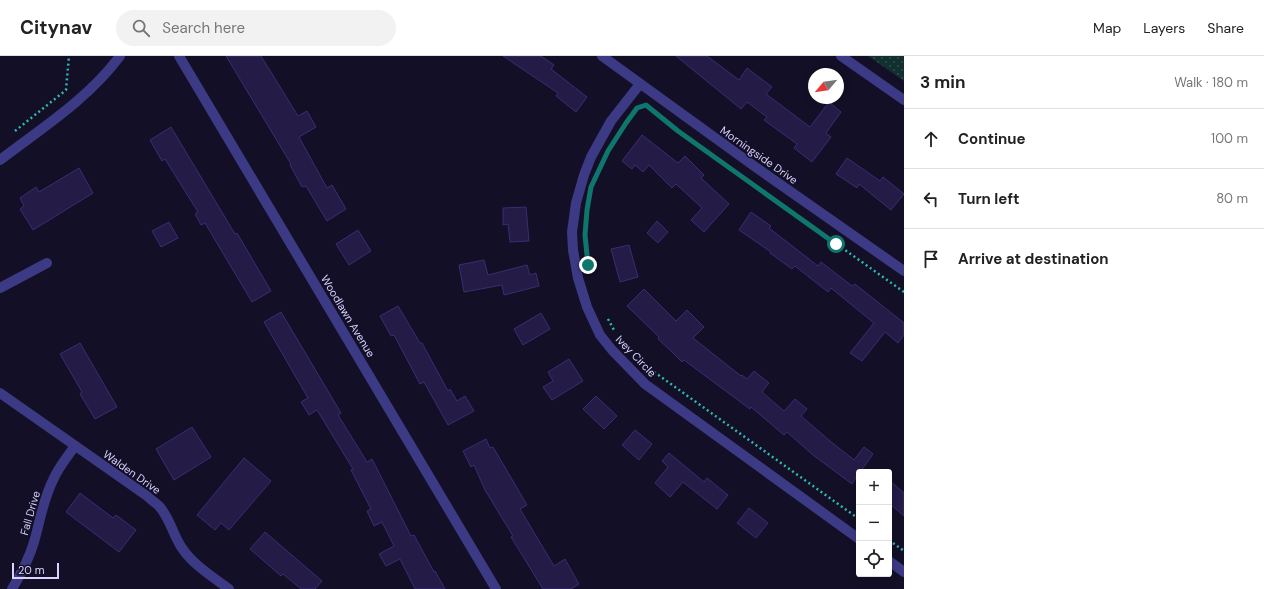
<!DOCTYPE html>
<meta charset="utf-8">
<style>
body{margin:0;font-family:"DM Sans",sans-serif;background:#f2f2f2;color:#222}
.controls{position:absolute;right:12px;bottom:12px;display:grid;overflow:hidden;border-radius:4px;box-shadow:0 2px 10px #0003}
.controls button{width:36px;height:36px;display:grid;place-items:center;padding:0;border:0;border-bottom:1px solid #e0e0e0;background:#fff;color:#222;font:20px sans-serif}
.compass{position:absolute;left:808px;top:12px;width:36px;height:36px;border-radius:50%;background:#fff;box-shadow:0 2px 10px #0003;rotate:241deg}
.scale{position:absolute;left:12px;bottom:10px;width:47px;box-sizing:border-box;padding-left:4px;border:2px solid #d9d4ff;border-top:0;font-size:11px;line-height:14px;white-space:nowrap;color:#d9d4ff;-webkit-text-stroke:3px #130f26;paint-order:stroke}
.stop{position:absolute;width:12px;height:12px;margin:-9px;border:3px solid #0f766e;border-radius:50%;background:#fff}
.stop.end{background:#0f766e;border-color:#fff;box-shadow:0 1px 4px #0008}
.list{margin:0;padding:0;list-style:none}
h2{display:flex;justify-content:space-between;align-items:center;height:52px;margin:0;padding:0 16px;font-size:17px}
h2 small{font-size:13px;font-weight:400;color:#767676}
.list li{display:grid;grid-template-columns:26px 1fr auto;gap:12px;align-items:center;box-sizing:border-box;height:60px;padding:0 16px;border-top:1px solid #e0e0e0}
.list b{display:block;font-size:15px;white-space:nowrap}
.list em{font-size:13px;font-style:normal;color:#767676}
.icon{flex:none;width:22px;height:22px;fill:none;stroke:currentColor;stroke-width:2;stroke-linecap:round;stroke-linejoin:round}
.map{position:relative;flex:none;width:904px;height:533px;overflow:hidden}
header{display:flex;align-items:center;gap:24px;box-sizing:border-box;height:56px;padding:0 20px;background:#fff;border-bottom:1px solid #e0e0e0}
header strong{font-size:19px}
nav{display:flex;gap:22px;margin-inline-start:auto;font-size:14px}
.search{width:280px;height:36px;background:#f2f2f2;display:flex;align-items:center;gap:10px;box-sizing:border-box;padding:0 14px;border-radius:22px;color:#767676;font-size:15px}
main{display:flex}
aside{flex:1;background:#fff}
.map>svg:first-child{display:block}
.grass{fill:url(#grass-dots)}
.building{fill:#241b47;stroke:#3b2d73}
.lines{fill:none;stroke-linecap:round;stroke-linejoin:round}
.path{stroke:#2fb8b0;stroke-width:2.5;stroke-dasharray:2 3;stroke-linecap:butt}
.minor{stroke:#3d3a85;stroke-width:10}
.route{stroke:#0f766e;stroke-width:5}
.labels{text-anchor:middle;stroke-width:3.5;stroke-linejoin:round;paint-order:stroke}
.street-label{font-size:11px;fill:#d9d4ff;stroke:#130f26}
</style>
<header>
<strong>Citynav</strong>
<div class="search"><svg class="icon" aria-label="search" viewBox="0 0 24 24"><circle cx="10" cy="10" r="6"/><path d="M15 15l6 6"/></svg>Search here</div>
<nav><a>Map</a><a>Layers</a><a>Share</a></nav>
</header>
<main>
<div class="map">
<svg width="904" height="533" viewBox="0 0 904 533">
<defs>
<pattern id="grass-dots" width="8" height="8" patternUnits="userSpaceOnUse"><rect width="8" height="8" fill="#12302f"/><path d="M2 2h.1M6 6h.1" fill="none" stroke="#344d4e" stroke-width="1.8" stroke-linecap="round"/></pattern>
</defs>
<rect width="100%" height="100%" fill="#130f26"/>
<path class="grass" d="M868,0H904V25Z"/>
<g class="building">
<path d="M226,0H261L298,60L307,55L316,71L299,81L327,132L332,129L346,153L327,165L306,130L302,131L290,109L291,108Z"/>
<path d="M503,0H541L554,9L551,13L587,41L576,56L556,40L558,37Z"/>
<path d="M676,0H707L739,24L747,12L772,31L766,38L810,71L829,46L841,56L826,77L831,81L812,106L794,92L797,88L764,64L767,61L747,46L741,53Z"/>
<path d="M171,71L235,178L237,177L271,235L252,246L205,167L201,169L195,158L198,156L165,103L162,105L150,84Z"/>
<path d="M642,79L678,107L685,100L704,119L701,122L729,148L704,176L691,164L702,152L676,128L672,132L649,109L643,116L635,109L632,113L622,105Z"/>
<path d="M847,102L880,125L883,121L904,138L891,154L859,128L857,132L836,118Z"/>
<path d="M79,112L93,137L33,174L20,153L24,150L20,142L36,131L39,136Z"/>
<path d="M526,151L529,185L510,186L508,168L503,169V152Z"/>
<path d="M751,156L771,170L769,172L818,210L821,206L852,230L855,228L904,267V279L898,287L885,276L862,305L850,297L874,267L831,232L828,236L795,210L792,213L770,197L771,196L739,174Z"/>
<path d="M657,165L668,176L658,187L647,177Z"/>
<path d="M169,166L178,182L161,191L152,175Z"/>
<path d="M358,174L371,195L349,209L336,188Z"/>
<path d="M629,189L638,221L620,226L611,193Z"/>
<path d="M484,204L488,219L527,209L530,219L536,217L539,230L504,239L502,229L464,236L459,209Z"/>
<path d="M644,233L676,265L687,254L704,271L693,282L741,320L742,319L747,323L754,315L769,327L762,336L784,355L795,343L807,353L801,360L830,385L854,404L864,391L873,398L860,416H859L852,428L813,399L787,376L784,379L751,351L750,353L684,304L682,306L672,296L658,283L659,281L627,250Z"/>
<path d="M398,250L420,287H422L448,335L450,333L457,345L465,340L474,355L448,369L424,326L420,328L394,279L391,280L380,260Z"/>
<path d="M281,256L341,357L338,359L367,406L372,403L411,480L414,479L434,516L435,515L445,533H415L400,503L386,510L379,498L394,490L382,466L374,470L367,455L371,453L351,414L353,413L325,367L317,354L309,359L301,346L308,342L264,266Z"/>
<path d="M541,257L550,273L523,289L514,273Z"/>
<path d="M80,287L117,351L95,363L80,338L82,336L60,298Z"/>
<path d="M569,303L583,325L552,344L543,331L553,325L548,316Z"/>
<path d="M596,340L617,360L604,373L583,353Z"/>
<path d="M192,371L211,401L174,424L156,393Z"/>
<path d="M635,374L652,388L639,404L622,389Z"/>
<path d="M486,383L490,392L493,391L527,449L520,453L554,510L565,503L579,528L571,533H543L511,481L513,480L485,434L474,409L471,411L463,395Z"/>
<path d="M669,397L704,426L707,422L728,439L717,453L683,426L670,441L655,427L668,411L662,405Z"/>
<path d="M244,402L271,425L229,474L221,467L215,474L197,459Z"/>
<path d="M889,424L904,437V460L889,447Z"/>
<path d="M80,437L113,462L116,459L136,474L119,496L66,456Z"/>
<path d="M749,452L768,467L756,482L737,467Z"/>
<path d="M265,476L322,525L315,533H301L283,518L281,520L250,493Z"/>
</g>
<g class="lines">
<g class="path">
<path d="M638,51L646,49L678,75L904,236"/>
<path d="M15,75L66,34L69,0"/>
<path d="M608,263L614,274"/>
<path d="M650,313L859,463"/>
<path d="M889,484L904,495"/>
</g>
<g class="minor">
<path d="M179,0L496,533"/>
<path d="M602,0L754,110L904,215"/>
<path d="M841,0L904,44"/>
<path d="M640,28L611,65L591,101L584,119L576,147L572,176L573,194L578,222L587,251L600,279L612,294L645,328L859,483"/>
<path d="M0,104C42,72 88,43 120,0"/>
<path d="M0,232L47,207"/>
<path d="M0,337L147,440C151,444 156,447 159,450C170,462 173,479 182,492C193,509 213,521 229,533"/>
<path d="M889,505L904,516"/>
<path d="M12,533C21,518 29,503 34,486C40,465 43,444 53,424C58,412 67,401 75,390"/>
</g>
</g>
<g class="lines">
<path class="route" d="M588,209L585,179L587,154L591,131L608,95L626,67L637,52L646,49L678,75L836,188"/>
</g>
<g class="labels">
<g class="street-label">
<text transform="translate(759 99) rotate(35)" y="4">Morningside Drive</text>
<text transform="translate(348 260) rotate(59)" y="4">Woodlawn Avenue</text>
<text transform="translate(636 300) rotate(46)" y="4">Ivey Circle</text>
<text transform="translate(132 416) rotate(35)" y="4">Walden Drive</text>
<text transform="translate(30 457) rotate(-74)" y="4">Fall Drive</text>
</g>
</g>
</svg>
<div class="controls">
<button>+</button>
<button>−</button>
<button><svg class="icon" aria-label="locate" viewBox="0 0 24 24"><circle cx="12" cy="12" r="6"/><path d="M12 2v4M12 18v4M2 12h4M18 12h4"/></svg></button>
</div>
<svg class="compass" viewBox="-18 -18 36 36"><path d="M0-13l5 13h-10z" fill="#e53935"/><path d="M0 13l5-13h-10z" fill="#767676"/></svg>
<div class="scale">20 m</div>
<div class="stop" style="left:836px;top:188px"></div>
<div class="stop end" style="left:588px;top:209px"></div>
</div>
<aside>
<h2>3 min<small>Walk · 180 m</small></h2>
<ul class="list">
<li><svg class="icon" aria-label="ahead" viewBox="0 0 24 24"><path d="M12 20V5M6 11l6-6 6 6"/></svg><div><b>Continue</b></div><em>100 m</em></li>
<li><svg class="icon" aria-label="left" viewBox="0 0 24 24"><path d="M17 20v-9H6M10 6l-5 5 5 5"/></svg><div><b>Turn left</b></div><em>80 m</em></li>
<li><svg class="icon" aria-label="arrive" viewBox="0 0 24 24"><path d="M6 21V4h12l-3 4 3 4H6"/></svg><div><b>Arrive at destination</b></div></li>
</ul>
</aside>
</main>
